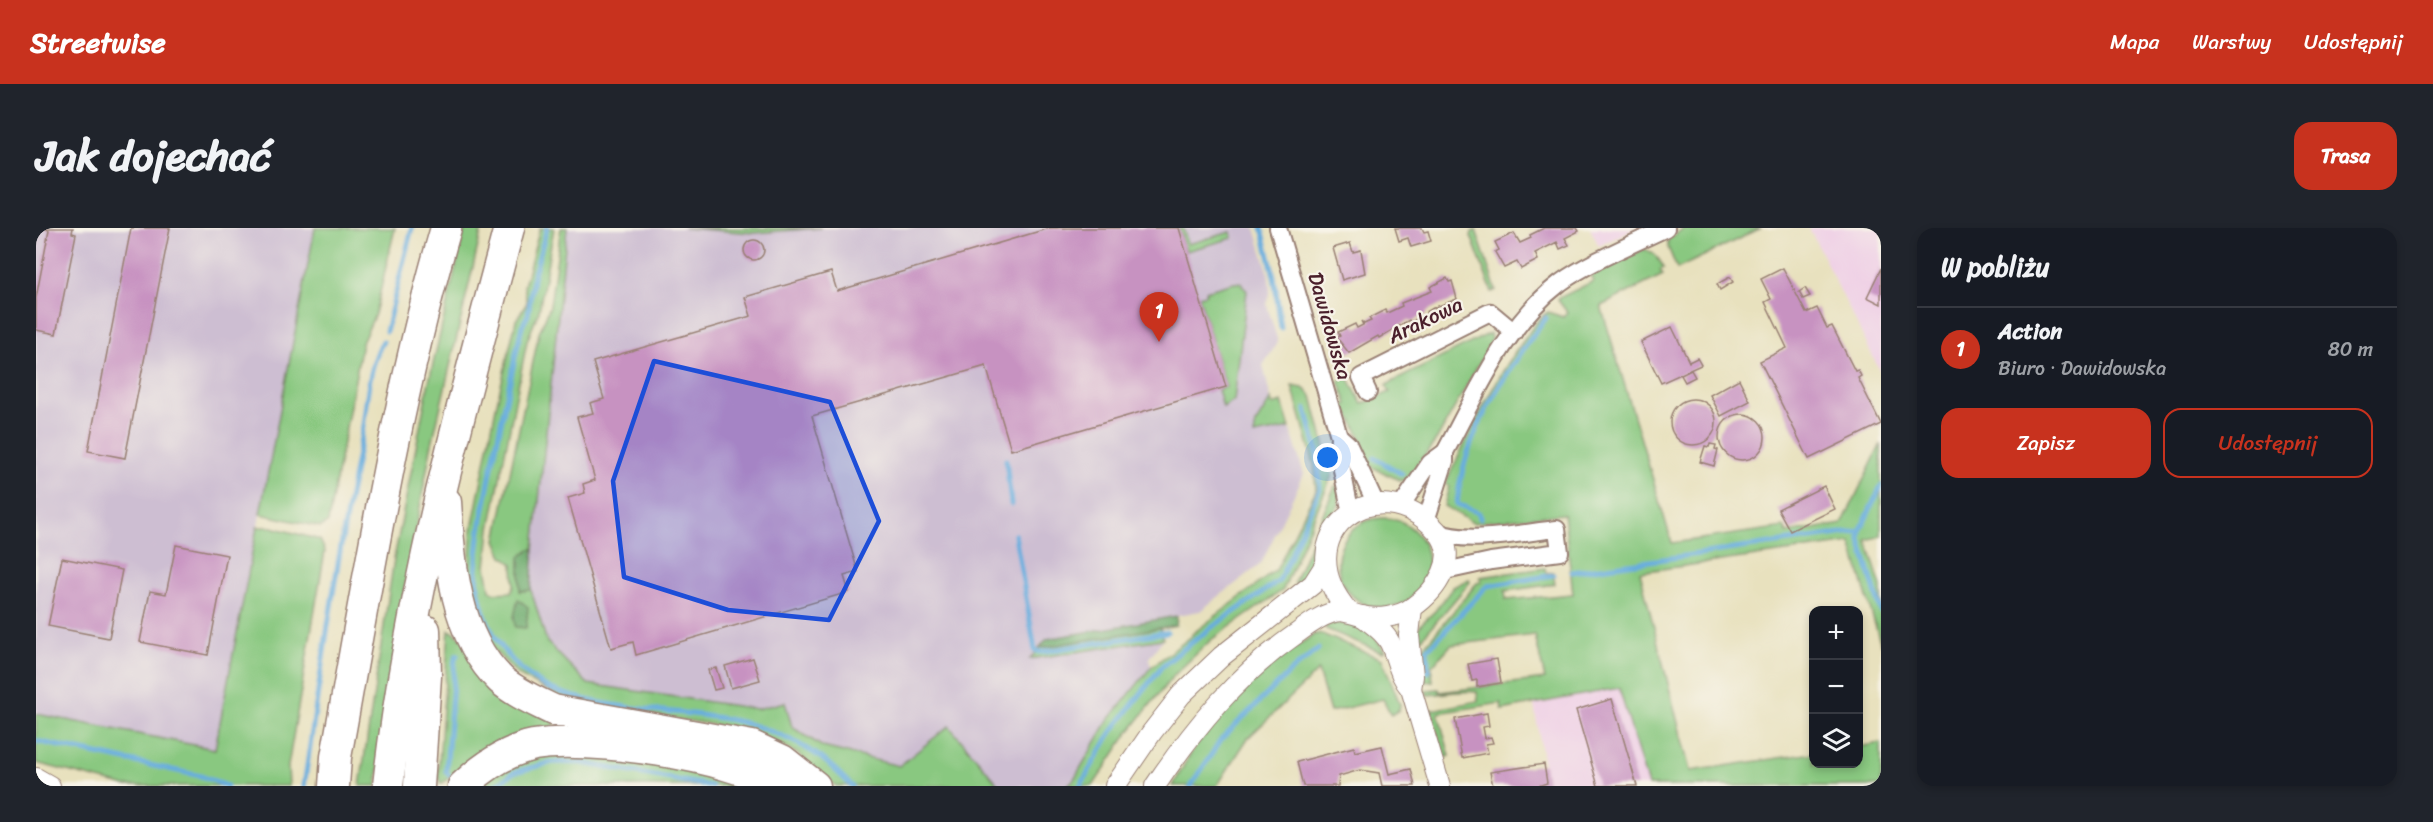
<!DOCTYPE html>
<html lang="pl">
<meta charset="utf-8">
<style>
body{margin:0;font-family:Sriracha,sans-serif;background:#20242c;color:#f1f3f6}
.controls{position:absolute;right:18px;bottom:18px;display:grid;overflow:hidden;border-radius:12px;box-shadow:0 3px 9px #0003}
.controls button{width:54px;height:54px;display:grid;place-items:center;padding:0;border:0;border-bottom:2px solid #363941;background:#171b24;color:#f1f3f6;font:30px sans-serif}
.you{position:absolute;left:1292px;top:230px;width:21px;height:21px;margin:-15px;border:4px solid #fff;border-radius:50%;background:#1a73e8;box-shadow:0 0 0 9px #1a73e833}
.badge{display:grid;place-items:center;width:39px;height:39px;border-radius:50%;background:#c8321e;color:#fff;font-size:20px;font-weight:700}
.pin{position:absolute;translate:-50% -50px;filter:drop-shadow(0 2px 3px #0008)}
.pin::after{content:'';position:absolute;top:32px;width:21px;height:18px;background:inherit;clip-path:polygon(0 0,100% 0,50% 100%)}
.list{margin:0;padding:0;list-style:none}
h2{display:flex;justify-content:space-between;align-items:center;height:78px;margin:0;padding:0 24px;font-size:26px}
h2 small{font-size:20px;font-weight:400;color:#9ea1a6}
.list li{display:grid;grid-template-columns:39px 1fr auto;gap:18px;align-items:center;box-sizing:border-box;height:84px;padding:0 24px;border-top:2px solid #363941}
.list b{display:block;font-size:22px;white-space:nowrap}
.list p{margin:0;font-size:20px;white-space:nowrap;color:#9ea1a6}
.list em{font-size:20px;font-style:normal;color:#9ea1a6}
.actions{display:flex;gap:12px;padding:18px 24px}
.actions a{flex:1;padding:14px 0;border:2px solid #c8321e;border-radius:18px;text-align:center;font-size:21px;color:#c8321e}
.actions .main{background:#c8321e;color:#fff}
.icon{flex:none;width:33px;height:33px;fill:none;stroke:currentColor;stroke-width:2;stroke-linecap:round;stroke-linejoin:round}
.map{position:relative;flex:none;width:1845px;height:558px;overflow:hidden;border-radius:18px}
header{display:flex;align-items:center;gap:36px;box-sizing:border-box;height:84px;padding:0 30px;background:#c8321e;color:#fff}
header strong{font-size:28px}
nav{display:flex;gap:33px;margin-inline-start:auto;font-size:21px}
.intro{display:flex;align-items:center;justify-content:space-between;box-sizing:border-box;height:144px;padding:0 36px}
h1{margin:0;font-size:42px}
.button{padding:15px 27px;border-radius:18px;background:#c8321e;color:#fff;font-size:21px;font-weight:700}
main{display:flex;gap:36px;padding:0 36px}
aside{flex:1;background:#171b24;border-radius:18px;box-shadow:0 3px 9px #0003}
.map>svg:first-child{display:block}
.built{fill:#efd0e6}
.industrial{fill:#cdbed2}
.green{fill:#89c880;stroke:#6a7456;stroke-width:1.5}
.forest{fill:#6eac6e;stroke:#5c664c;stroke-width:1.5}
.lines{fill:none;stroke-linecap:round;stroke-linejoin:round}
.stream{stroke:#68adde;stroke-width:5}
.building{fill:#c792c1}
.minor-casing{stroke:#998074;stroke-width:20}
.tertiary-casing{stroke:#998074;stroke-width:22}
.motorway-casing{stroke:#998074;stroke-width:33}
.minor{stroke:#fff;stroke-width:16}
.tertiary{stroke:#fff;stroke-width:20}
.motorway{stroke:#fff;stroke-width:30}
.marked{fill:#1d4ed8;fill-opacity:0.2;stroke:#1d4ed8;stroke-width:4.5;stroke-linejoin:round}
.labels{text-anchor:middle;stroke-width:4.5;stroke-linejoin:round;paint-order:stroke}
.street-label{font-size:21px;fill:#4a1f2b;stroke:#f7f3e8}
</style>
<header>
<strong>Streetwise</strong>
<nav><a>Mapa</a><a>Warstwy</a><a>Udostępnij</a></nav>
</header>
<div class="intro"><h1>Jak dojechać</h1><a class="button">Trasa</a></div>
<main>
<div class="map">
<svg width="1845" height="558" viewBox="0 0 1845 558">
<rect width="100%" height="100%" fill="#f7f3e8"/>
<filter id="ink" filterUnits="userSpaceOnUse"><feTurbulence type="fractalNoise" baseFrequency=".0167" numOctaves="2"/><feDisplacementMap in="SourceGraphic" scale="12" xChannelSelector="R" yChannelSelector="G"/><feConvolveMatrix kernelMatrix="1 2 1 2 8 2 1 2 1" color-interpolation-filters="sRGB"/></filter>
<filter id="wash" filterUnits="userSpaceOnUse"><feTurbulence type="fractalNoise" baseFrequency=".008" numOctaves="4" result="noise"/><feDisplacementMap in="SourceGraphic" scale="24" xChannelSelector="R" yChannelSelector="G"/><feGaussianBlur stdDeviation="1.35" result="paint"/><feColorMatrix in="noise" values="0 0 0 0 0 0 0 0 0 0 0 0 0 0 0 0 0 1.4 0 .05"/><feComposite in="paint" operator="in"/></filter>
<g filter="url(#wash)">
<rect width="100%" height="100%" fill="#e8e1be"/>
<g class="built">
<path d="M1554,0H1599L1563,18Z"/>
<path d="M1773,0H1845V145Z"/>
<path d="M1584,460L1612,558H1529L1527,554L1511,555L1498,477Z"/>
</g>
<g class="industrial">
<path d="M0,0H279L179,522L0,486Z"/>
<path d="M531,0H648L718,5L785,0H1219L1232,43L1234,60L1231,77L1242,114L1227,137L1236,177L1246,174L1268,246L1225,336L1164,383L1011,411L995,430L1127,411L1113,430L1115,439L1072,493L1038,551L1031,558H964L913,499L863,538L787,519L756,499L749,474L721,481L552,456L511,414L494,358Z"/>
</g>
<g class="green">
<path d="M279,0H359L339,86L326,115L292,294L285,299L224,286Z"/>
<path d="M429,0H446L395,220L367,369L341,558H324L358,331L393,153Z"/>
<path d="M504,0H518L503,83L491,113L454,301L450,339L454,362L458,365L475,364L478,358L477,336L467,328L460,312L503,105L514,78L525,0H531L498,321H494L484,363L495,362L511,414L552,456L721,481L749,474L756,499L787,519L863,538L913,498L964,558H800L762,526L712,502L545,476L523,469L482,447L455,419L437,376L433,348L435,306L460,179L480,92L491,75L488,58Z"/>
<path d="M648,0H785L718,5Z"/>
<path d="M1143,0H1147L1152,16L1195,4L1197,10L1150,23Z"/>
<path d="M1648,0H1725L1641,41L1632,19V12Z"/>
<path d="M1440,2L1460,62L1456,64L1435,8L1436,4Z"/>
<path d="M1608,21C1619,25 1623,31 1628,40L1624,42L1627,47L1565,78L1636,315L1748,299L1751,305L1806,296L1845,216V308L1831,312L1845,359V417L1815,315L1604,344L1654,543L1777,525L1778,536H1822L1823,519L1845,515V558H1612L1583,460L1466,482L1465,475L1402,485L1414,528L1409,530L1395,482L1442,473L1441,464C1427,462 1406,466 1391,467L1390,462L1403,461L1404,464L1509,451L1499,407L1415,417L1395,439L1397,453L1389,454L1384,421L1387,420L1441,355L1445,354L1444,349L1509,340L1510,345L1517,344L1519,356L1469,363L1470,372L1537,366L1528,286L1437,295L1408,278L1413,258L1409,256C1433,207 1455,156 1488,112C1495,102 1501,91 1512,84L1527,89L1531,84L1522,72L1525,69L1558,53L1555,48Z"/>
<path d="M1198,55H1205L1211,63L1198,173L1187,180L1182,162L1190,159L1163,68L1170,66L1169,63Z"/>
<path d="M1454,105L1455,111L1450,123L1401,211L1371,251L1365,253L1332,237L1323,215L1326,212L1308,177L1311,176L1303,153L1312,149L1326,176L1354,164L1350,157Z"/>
<path d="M1256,158L1267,160L1276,168L1296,247L1247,362L1175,412L1137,448L1092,505L1057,558H1031L1038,551L1072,493L1115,439L1156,408V406L1240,342L1280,262L1278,236Z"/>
<path d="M1235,171L1236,177L1246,174L1254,200L1218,207L1220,195Z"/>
<path d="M1299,258H1303V277L1283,307L1276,337L1271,347L1261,357L1258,354Z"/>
<circle cx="1347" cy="335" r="45"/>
<path d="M221,299H236L284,312L289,323L252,538L253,558H90L0,535V486L179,521Z"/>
<path d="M1433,351L1434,354L1382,415V401L1385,396L1399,383L1417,359Z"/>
<path d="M1299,395L1314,396L1337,407L1349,423L1345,424L1290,401L1289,398Z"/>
<path d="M1124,400L1127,411L994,431L1003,420Z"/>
<path d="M413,402L419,405L519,495L517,498L477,508L452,521L405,556L402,548Z"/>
<path d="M1279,406H1286L1346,431L1364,476L1363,482L1355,487L1347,471L1294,484L1282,443L1212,510L1181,558H1137C1144,545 1151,530 1160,518C1192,475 1234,434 1279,406Z"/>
<path d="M519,524L658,539L716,558H441L468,538Z"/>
</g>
<g class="forest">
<path d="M494,321H498L495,362L484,363V329Z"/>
<path d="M482,371L492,379L490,400L479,399L478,389Z"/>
<path d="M1141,388L1140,397L1124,400L1003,420L1011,411Z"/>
</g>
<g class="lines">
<g class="stream">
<path d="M511,0L497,50L492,87L486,98C475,148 464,199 454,249C448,282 439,315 441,349C444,394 469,437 511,459C534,470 565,475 590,479C661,488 715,485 778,525C792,533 804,547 816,558"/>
<path d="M1226,0L1238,48L1245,100"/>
<path d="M350,103L376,0"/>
<path d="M1339,230L1366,246"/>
<path d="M970,232L975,276"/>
<path d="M1845,258L1824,303V312L1845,384"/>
<path d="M1444,290L1443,285L1421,276C1427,206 1469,145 1510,90"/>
<path d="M979,307L999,422L1003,424L1131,404"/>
<path d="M1536,344L1824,303"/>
<path d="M1392,444L1391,422L1451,358L1517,347"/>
<path d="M0,513L165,548L191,558"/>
<path d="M413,547L410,544L419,430L421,427"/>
<path d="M268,558C285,443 301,329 324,215C331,182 330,143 347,113"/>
<path d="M458,558L479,544L517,534L545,535L675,558"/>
<path d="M1044,558L1075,505L1126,438L1172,402L1243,353L1284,261L1281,223L1270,181"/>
<path d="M1155,558L1186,510L1254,444L1282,421"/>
</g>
</g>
<g id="blocks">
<g class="building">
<path d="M7,0H37L36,5L40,6L20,106L0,102V70L13,2Z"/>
<path d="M95,0H134L89,230L52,223Z"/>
<path d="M1014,0H1143L1190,159L975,222L950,138L776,188L822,344L808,348L813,364L600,427L597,414L575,420L532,270L549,265L547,256L559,252L541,189L557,185L554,175L568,171L557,134L715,88L709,69L795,44L801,63Z"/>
<path d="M1359,0H1386L1388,4L1392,3L1395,13L1375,19L1372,10L1363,13Z"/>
<path d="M1508,0H1541L1543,3L1529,10L1533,17L1524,21L1521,14L1499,25L1502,32L1494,36L1485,41L1481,34L1468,40L1459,24L1463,22L1459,14L1478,5L1484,15L1495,10L1494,7Z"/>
<circle cx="718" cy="22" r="10"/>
<path d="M1314,15L1317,24L1325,22L1329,45L1306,52L1297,20Z"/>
<path d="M1747,40L1770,85L1781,80L1791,100L1796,98L1819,143L1822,142L1825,148L1822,150L1845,196L1773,231L1724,133L1751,120L1729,74L1735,71L1725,51Z"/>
<path d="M1845,40V76L1831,69Z"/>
<path d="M1694,49L1697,54L1684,62L1681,56Z"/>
<path d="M1411,50L1413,54L1416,53L1421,71L1397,80L1390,84L1391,86L1374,94L1373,92L1343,110L1342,108L1313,125L1301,110L1304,108L1302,104L1319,96L1321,100L1327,97L1325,93L1328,96L1335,93L1333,90L1349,82L1351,85L1366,78L1365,75L1396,63L1394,59Z"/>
<path d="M1769,60L1774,68L1767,71L1763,64Z"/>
<path d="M1636,99L1653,134L1661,130L1665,137L1625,155L1605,114Z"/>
<path d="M1655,142L1659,149L1649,154L1645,147Z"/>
<path d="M1703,151L1714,173L1685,188L1674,167Z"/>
<circle cx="1657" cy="194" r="23"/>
<circle cx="1706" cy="209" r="23"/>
<path d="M1674,216L1680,217L1679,221L1682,222L1678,238L1664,234L1669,218L1673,219Z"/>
<path d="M1788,258L1799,281L1754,303L1742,281Z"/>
<path d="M140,317L191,327L172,427L104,414L114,363L130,366Z"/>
<path d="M26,330L86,342L73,410L12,398Z"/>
<path d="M717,430L724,452L695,460L689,438Z"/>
<path d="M1461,431L1465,455L1441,459V452L1436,453L1432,436Z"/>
<path d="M680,440L686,460L678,462L672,442Z"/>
<path d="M1576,471L1601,558H1562L1540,482Z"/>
<path d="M1451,485L1453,498L1447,499L1449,510L1455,509L1457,515L1450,516L1452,525L1426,530L1419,491Z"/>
<path d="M1346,518L1353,546L1375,541L1379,558H1346L1343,545L1324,542L1303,548L1302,558H1267L1261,534L1318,519L1319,524Z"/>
<path d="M1508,536L1511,555L1502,558H1457L1454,544Z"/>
</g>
</g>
</g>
<g filter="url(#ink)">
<use href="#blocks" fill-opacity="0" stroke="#998074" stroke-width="1.5"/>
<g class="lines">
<g class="minor-casing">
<g id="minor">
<path d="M1242,0L1303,208L1302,222L1315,286"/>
<path d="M1332,164L1325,149L1454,84L1478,104"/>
<path d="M1303,208L1312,216L1340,276"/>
<path d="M1365,278L1394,235L1409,224"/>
<path d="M1390,293L1409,233V224C1441,165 1469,97 1524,55C1553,34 1597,16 1630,0"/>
<path d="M1402,304C1431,317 1489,304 1521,301L1524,324L1455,333L1409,343"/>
</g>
</g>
<g class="tertiary-casing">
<g id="tertiary">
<path d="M1326,388C1336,396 1348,403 1354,415C1362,432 1362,446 1375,461L1404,558"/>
<path d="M1375,461L1377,448L1373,407L1376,380"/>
<path d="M0,550L14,558"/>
<path d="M1079,558L1116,504L1145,467L1186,428L1277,356L1289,337"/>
<path d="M1119,558C1158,500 1202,446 1260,406C1271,398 1282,389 1295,385C1307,381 1313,385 1325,388C1341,392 1364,389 1377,379C1400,363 1425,329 1401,303C1339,235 1248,309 1312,383"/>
</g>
</g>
<g class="motorway-casing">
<g id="motorway">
<path d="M410,274C414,334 419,408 465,452C480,465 499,473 517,482L716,518L746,532L779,558"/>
<path d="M298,558L300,529C332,352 360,173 410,0"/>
<path d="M352,558C373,368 424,184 473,0"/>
<path d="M383,558L390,448L389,402"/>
<path d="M427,558C447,539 470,523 498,517C548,508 697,527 738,558"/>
</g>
</g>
<use href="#minor" class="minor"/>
<use href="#tertiary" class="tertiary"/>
<use href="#motorway" class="motorway"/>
</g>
</g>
<path class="marked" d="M618,133L794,174L843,293L793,392L692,382L588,349L577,253Z"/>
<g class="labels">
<g class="street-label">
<text transform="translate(1389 92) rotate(-26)" y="7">Arakowa</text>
<text transform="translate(1294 98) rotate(74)" y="7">Dawidowska</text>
</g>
</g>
</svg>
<div class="controls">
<button>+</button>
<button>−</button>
<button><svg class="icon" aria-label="layers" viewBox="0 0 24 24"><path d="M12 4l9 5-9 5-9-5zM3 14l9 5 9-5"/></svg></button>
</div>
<div class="you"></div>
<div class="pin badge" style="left:1123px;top:114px">1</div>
</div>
<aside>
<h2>W pobliżu<small></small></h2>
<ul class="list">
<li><span class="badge">1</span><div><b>Action</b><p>Biuro · Dawidowska</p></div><em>80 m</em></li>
</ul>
<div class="actions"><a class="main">Zapisz</a><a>Udostępnij</a></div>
</aside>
</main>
